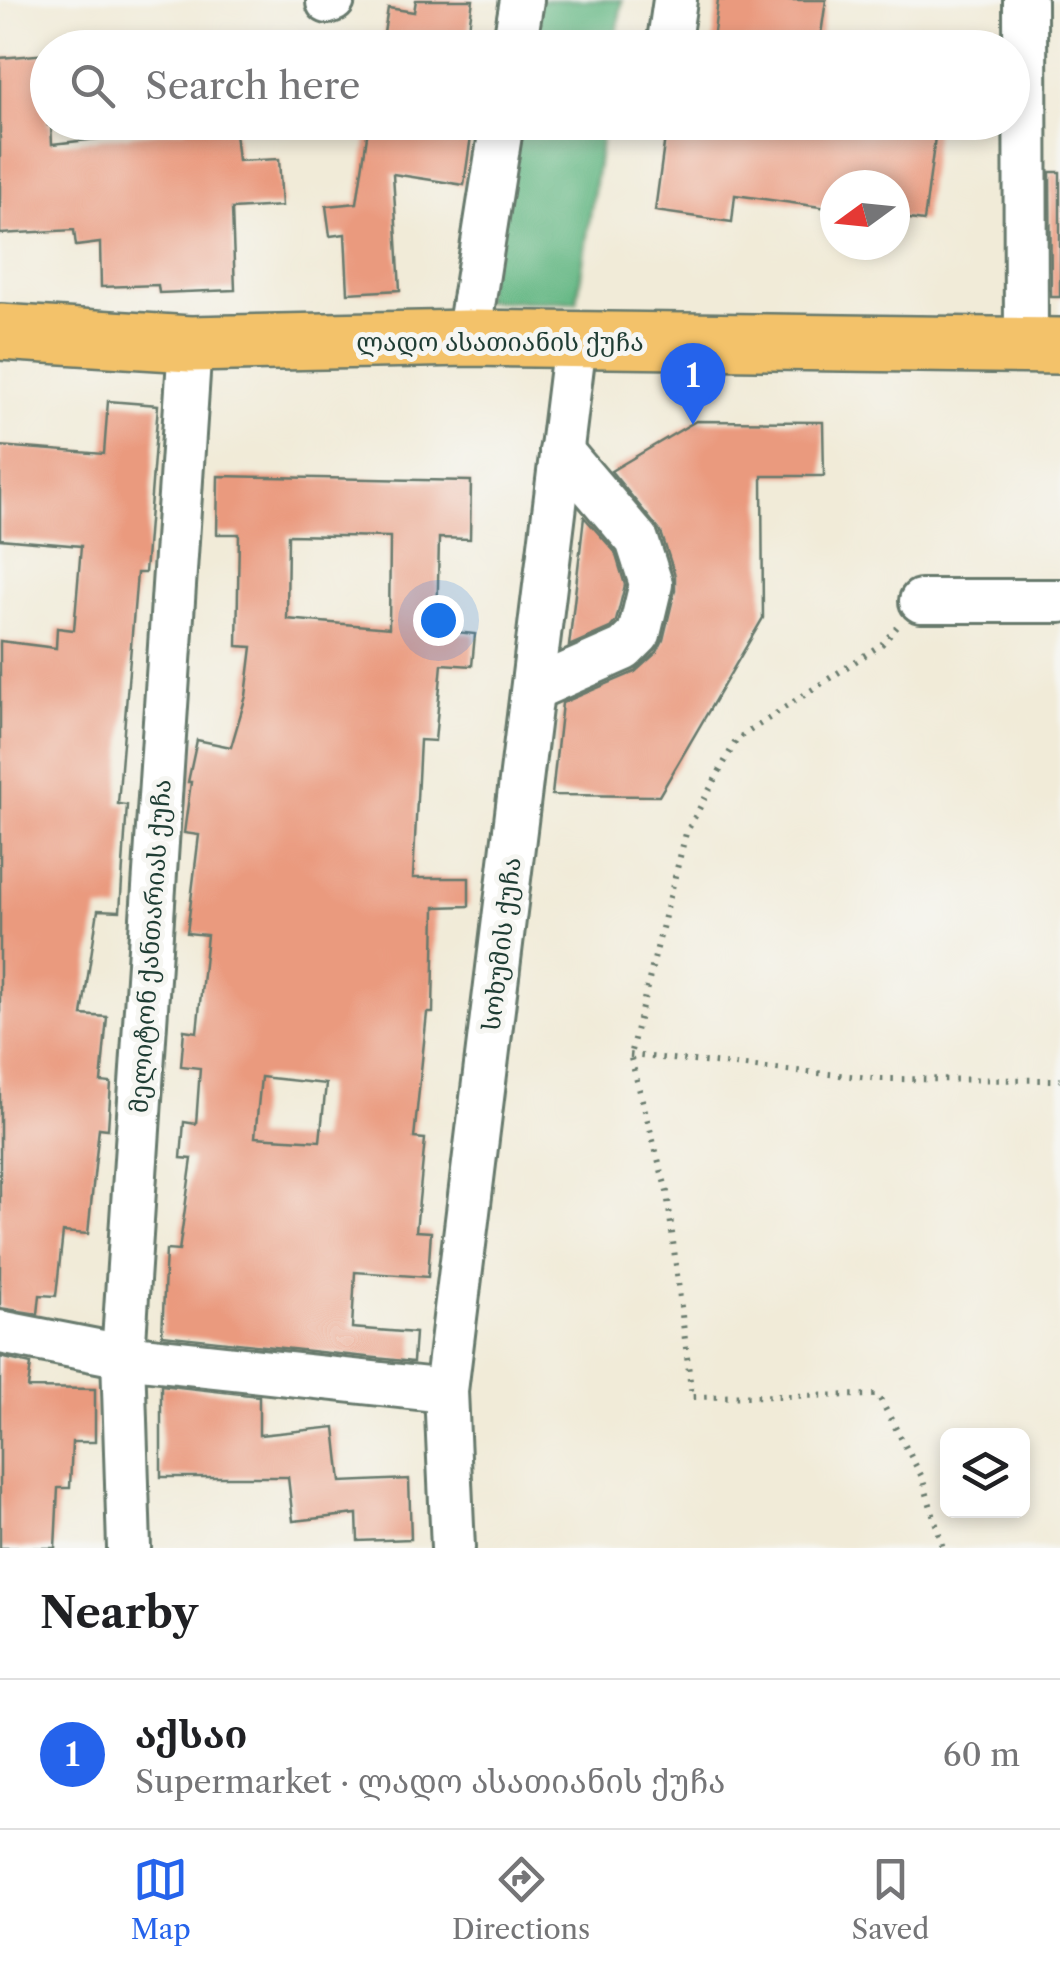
<!DOCTYPE html>
<meta charset="utf-8">
<style>
body{margin:0;font-family:"Libre Caslon Text","Noto Serif Georgian",serif;background:#f2f2f2;color:#202124}
.controls{position:absolute;right:30px;bottom:30px;display:grid;overflow:hidden;border-radius:15px;box-shadow:0 5px 15px #0003}
.controls button{width:90px;height:90px;display:grid;place-items:center;padding:0;border:0;border-bottom:2px solid #e0e0e0;background:#fff;color:#202124;font:50px sans-serif}
.compass{position:absolute;left:820px;top:170px;width:90px;height:90px;border-radius:50%;background:#fff;box-shadow:0 5px 15px #0003;rotate:255deg}
.you{position:absolute;left:438px;top:620px;width:35px;height:35px;margin:-25px;border:8px solid #fff;border-radius:50%;background:#1a73e8;box-shadow:0 0 0 15px #1a73e833}
.badge{display:grid;place-items:center;width:65px;height:65px;border-radius:50%;background:#2563eb;color:#fff;font-size:32px;font-weight:700}
.pin{position:absolute;translate:-50% -82px;filter:drop-shadow(0 2px 5px #0008)}
.pin::after{content:'';position:absolute;top:52px;width:35px;height:30px;background:inherit;clip-path:polygon(0 0,100% 0,50% 100%)}
.list{margin:0;padding:0;list-style:none}
h2{display:flex;justify-content:space-between;align-items:center;height:130px;margin:0;padding:0 40px;font-size:42px}
h2 small{font-size:32px;font-weight:400;color:#757577}
.list li{display:grid;grid-template-columns:65px 1fr auto;gap:30px;align-items:center;box-sizing:border-box;height:150px;padding:0 40px;border-top:2px solid #e0e0e0}
.list b{display:block;font-size:38px;white-space:nowrap}
.list p{margin:0;font-size:32px;white-space:nowrap;color:#757577}
.list em{font-size:32px;font-style:normal;color:#757577}
.icon{flex:none;width:55px;height:55px;fill:none;stroke:currentColor;stroke-width:2;stroke-linecap:round;stroke-linejoin:round}
.map{position:relative;flex:none;width:1060px;height:1548px;overflow:hidden}
.search{position:absolute;background:#fff;box-shadow:0 5px 15px #0003;left:30px;right:30px;top:30px;height:110px;display:flex;align-items:center;gap:25px;box-sizing:border-box;padding:0 35px;border-radius:55px;color:#757577;font-size:38px}
.sheet{height:280px;background:#fff}
nav{display:flex;justify-content:space-around;align-items:center;box-sizing:border-box;height:140px;border-top:2px solid #e0e0e0;background:#fff;font-size:28px;color:#757577}
nav a{display:grid;justify-items:center;gap:5px}
nav .on{color:#2563eb}
.map>svg:first-child{display:block}
.forest{fill:#66b885;stroke:#427a5c;stroke-width:2.5}
.building{fill:#ea9a7e;fill-rule:evenodd}
.lines{fill:none;stroke-linecap:round;stroke-linejoin:round}
.minor-casing{stroke:#687a6d;stroke-width:48}
.major-casing{stroke:#687a6d;stroke-width:60}
.path{stroke:#687a6d;stroke-width:6;stroke-dasharray:2.5 8;stroke-linecap:butt}
.minor{stroke:#fff;stroke-width:42}
.major{stroke:#f3c26a;stroke-width:55}
.labels{text-anchor:middle;stroke-width:10;stroke-linejoin:round;paint-order:stroke}
.street-label{font-size:25px;fill:#1f3d34;stroke:#f6f6f2}
</style>
<div class="map">
<svg width="1060" height="1548" viewBox="0 0 1060 1548">
<rect width="100%" height="100%" fill="#f6f6f2"/>
<filter id="ink" filterUnits="userSpaceOnUse"><feTurbulence type="fractalNoise" baseFrequency=".01" numOctaves="2"/><feDisplacementMap in="SourceGraphic" scale="20" xChannelSelector="R" yChannelSelector="G"/><feConvolveMatrix kernelMatrix="1 2 1 2 8 2 1 2 1" color-interpolation-filters="sRGB"/></filter>
<filter id="wash" filterUnits="userSpaceOnUse"><feTurbulence type="fractalNoise" baseFrequency=".0048" numOctaves="4" result="noise"/><feDisplacementMap in="SourceGraphic" scale="40" xChannelSelector="R" yChannelSelector="G"/><feGaussianBlur stdDeviation="2.25" result="paint"/><feColorMatrix in="noise" values="0 0 0 0 0 0 0 0 0 0 0 0 0 0 0 0 0 1.4 0 .05"/><feComposite in="paint" operator="in"/></filter>
<g filter="url(#wash)">
<rect width="100%" height="100%" fill="#f1ebd8"/>
<g class="forest">
<path d="M529,0H622L615,47L522,48Z"/>
<path d="M510,123H604L577,302L483,301Z"/>
</g>
<g id="blocks">
<g class="building">
<path d="M416,0H473L466,48L382,45L388,8L414,12Z"/>
<path d="M718,0H826L819,48H712Z"/>
<path d="M48,54V125L51,124L52,144L186,129L185,122H234L238,161L279,159L282,206L232,209L235,290L159,293L158,285L101,287L100,243L76,246L74,230L0,234V58Z"/>
<path d="M369,122H473L464,185L393,174L400,290L348,293L345,234L330,236L326,206L357,203Z"/>
<path d="M667,122H937L924,221L895,217V185H835V209L735,195L732,222L655,211Z"/>
<path d="M1050,172H1060V297H1051Z"/>
<path d="M108,401L158,405L145,573H137L118,804L127,805L120,911L98,910L82,1015L107,1017L101,1082L111,1083L108,1129L99,1128L88,1234L63,1232L56,1296L40,1295L38,1314L0,1308V641L56,648L57,628L74,630L81,546L0,539V446L104,454Z"/>
<path d="M696,421L823,422L824,476H762L763,618L659,796L552,795L562,703L635,672L657,652L663,640L675,590V576L661,532L611,471Z"/>
<path d="M218,476L471,481L470,539L439,538L437,630L475,634L472,666L442,664L435,741L420,740L413,878H469V906L435,907L433,1013H427L414,1138L425,1139L416,1231L431,1232L428,1277L355,1272L352,1328L415,1333L413,1362L162,1335L166,1250L179,1251L192,1159L181,1158L184,1122L196,1124L200,1068L181,1066L184,1030L197,1032L207,935L187,933L199,835L184,833L191,782H188L197,740L231,747L246,696L252,647L237,646L239,534H217ZM288,535L390,537L389,628L287,619ZM261,1077L326,1084L320,1141L255,1137Z"/>
<path d="M584,517L615,552L625,585L616,621L610,628L569,646Z"/>
<path d="M0,1357L31,1364L28,1388L95,1389V1442H72L70,1488H58L55,1548H0Z"/>
<path d="M161,1385L259,1396V1435L335,1427L341,1482L409,1479L411,1539L358,1541L357,1514L293,1521L288,1477H161Z"/>
</g>
</g>
</g>
<g filter="url(#ink)">
<use href="#blocks" fill-opacity="0" stroke="#687a6d" stroke-width="2.5"/>
<g class="lines">
<g class="minor-casing">
<g id="minor">
<path d="M1025,0L1026,346"/>
<path d="M328,2L333,0"/>
<path d="M514,48L522,0"/>
<path d="M668,48L675,0"/>
<path d="M468,338L502,122"/>
<path d="M921,601H1060"/>
<path d="M533,689L624,649L639,634L651,584L637,540L561,451"/>
<path d="M0,1332L123,1356L446,1391"/>
<path d="M129,1548L123,1356L190,344"/>
<path d="M453,1548L446,1391L575,342"/>
</g>
</g>
<g class="major-casing">
<path id="major" d="M0,332L190,344L468,338L1060,346"/>
</g>
<g class="path">
<path d="M897,627L882,644L737,739L686,833L630,1055L667,1192L692,1397L878,1395L922,1477L943,1548"/>
<path d="M630,1055L881,1079L1060,1080"/>
</g>
<use href="#minor" class="minor"/>
<use href="#major" class="major"/>
</g>
</g>
<g class="labels">
<g class="street-label">
<text x="500" y="351">ლადო ასათიანის ქუჩა</text>
<text transform="translate(501 944) rotate(-83)" y="9">სოხუმის ქუჩა</text>
<text transform="translate(150 946) rotate(-86)" y="9">მელიტონ ქანთარიას ქუჩა</text>
</g>
</g>
</svg>
<div class="controls">
<button><svg class="icon" aria-label="layers" viewBox="0 0 24 24"><path d="M12 4l9 5-9 5-9-5zM3 14l9 5 9-5"/></svg></button>
</div>
<svg class="compass" viewBox="-18 -18 36 36"><path d="M0-13l5 13h-10z" fill="#e53935"/><path d="M0 13l5-13h-10z" fill="#757577"/></svg>
<div class="you"></div>
<div class="pin badge" style="left:693px;top:425px">1</div>
<div class="search"><svg class="icon" aria-label="search" viewBox="0 0 24 24"><circle cx="10" cy="10" r="6"/><path d="M15 15l6 6"/></svg>Search here</div>
</div>
<section class="sheet">
<h2>Nearby<small></small></h2>
<ul class="list">
<li><span class="badge">1</span><div><b>აქსაი</b><p>Supermarket · ლადო ასათიანის ქუჩა</p></div><em>60 m</em></li>
</ul>
</section>
<nav>
<a class="on"><svg class="icon" aria-label="map" viewBox="0 0 24 24"><path d="M3 6l6-2 6 2 6-2v14l-6 2-6-2-6 2zM9 4v14M15 6v14"/></svg>Map</a>
<a><svg class="icon" aria-label="directions" viewBox="0 0 24 24"><path d="M12 3l9 9-9 9-9-9zM9 14v-3h6M13 9l2 2-2 2"/></svg>Directions</a>
<a><svg class="icon" aria-label="saved" viewBox="0 0 24 24"><path d="M7 4h10v16l-5-4-5 4z"/></svg>Saved</a>
</nav>
